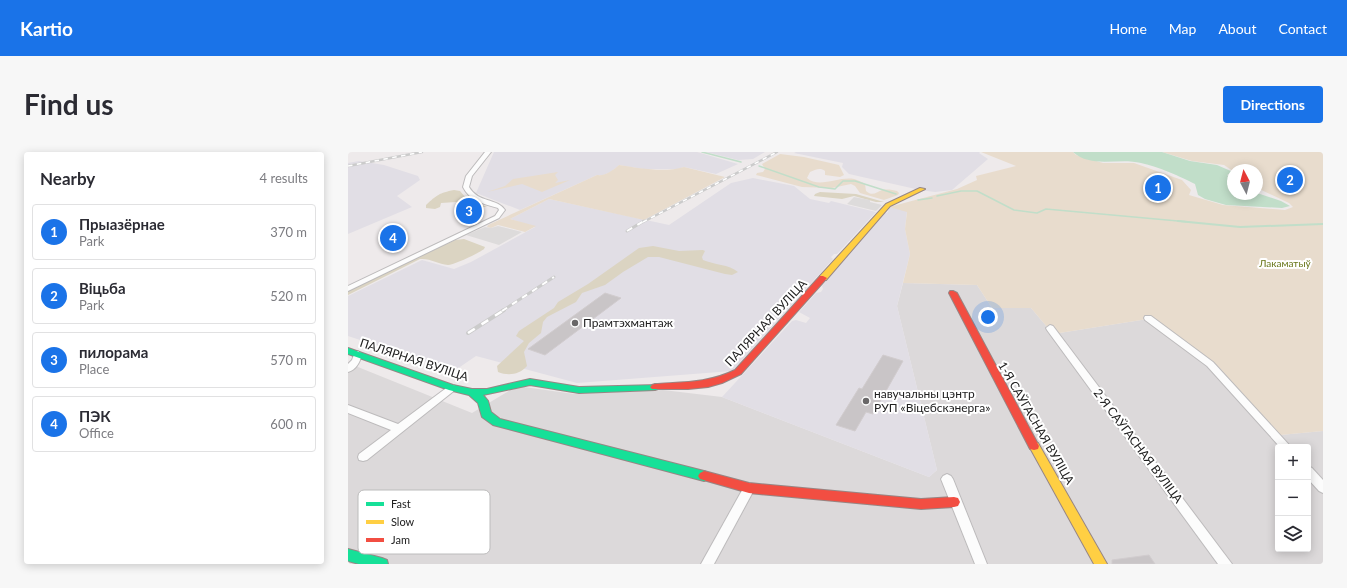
<!DOCTYPE html>
<meta charset="utf-8">
<style>
body{margin:0;font-family:Lato,sans-serif;background:#f7f7f7;color:#2b2b33}
.controls{position:absolute;right:12px;bottom:12px;display:grid;overflow:hidden;border-radius:4px;box-shadow:0 2px 10px #0003}
.controls button{width:36px;height:36px;display:grid;place-items:center;padding:0;border:0;border-bottom:1px solid #e1e1e2;background:#fff;color:#2b2b33;font:20px sans-serif}
.compass{position:absolute;left:879px;top:12px;width:36px;height:36px;border-radius:50%;background:#fff;box-shadow:0 2px 10px #0003;rotate:353deg}
.you{position:absolute;left:640px;top:165px;width:14px;height:14px;margin:-10px;border:3px solid #fff;border-radius:50%;background:#1a73e8;box-shadow:0 0 0 6px #1a73e833}
.badge{display:grid;place-items:center;width:26px;height:26px;border-radius:50%;background:#1a73e8;color:#fff;font-size:13px;font-weight:700}
.pin{position:absolute;translate:-50% -50%;border:2px solid #fff;box-shadow:0 1px 4px #0006}
.list{margin:0;padding:0;list-style:none}
h2{display:flex;justify-content:space-between;align-items:center;height:52px;margin:0;padding:0 16px;font-size:17px}
h2 small{font-size:13px;font-weight:400;color:#7c7c81}
.list li{display:grid;grid-template-columns:26px 1fr auto;gap:12px;align-items:center;box-sizing:border-box;height:56px;margin:0 8px 8px;padding:0 8px;border:1px solid #e1e1e2;border-radius:4px}
.list b{display:block;font-size:15px;white-space:nowrap}
.list p{margin:0;font-size:13px;white-space:nowrap;color:#7c7c81}
.list em{font-size:13px;font-style:normal;color:#7c7c81}
.icon{flex:none;width:22px;height:22px;fill:none;stroke:currentColor;stroke-width:2;stroke-linecap:round;stroke-linejoin:round}
.map{position:relative;flex:none;width:975px;height:412px;overflow:hidden;border-radius:4px}
header{display:flex;align-items:center;gap:24px;box-sizing:border-box;height:56px;padding:0 20px;background:#1a73e8;color:#fff}
header strong{font-size:19px}
nav{display:flex;gap:22px;margin-inline-start:auto;font-size:14px}
.intro{display:flex;align-items:center;justify-content:space-between;box-sizing:border-box;height:96px;padding:0 24px}
h1{margin:0;font-size:28px}
.button{padding:10px 18px;border-radius:4px;background:#1a73e8;color:#fff;font-size:14px;font-weight:700}
main{display:flex;gap:24px;padding:0 24px}
aside{flex:1;background:#fff;border-radius:4px;box-shadow:0 2px 10px #0003}
.map>svg:first-child{display:block}
.residential{fill:#dcd9da;fill-rule:evenodd}
.industrial{fill:#e1dee5}
.grass{fill:#e8dccd}
.forest{fill:#dbd4c2}
.parking{fill:#dddbdb}
.water{fill:#c1dec9}
.lines{fill:none;stroke-linecap:round;stroke-linejoin:round}
.stream-far1{stroke:#c1dec9;stroke-width:1.5}
.stream{stroke:#c1dec9;stroke-width:2}
.building{fill:#c9c5c7;stroke:#d1ccce}
.street-casing{stroke:#bdbbbc;stroke-width:2}
.fast-casing{stroke:#978684;stroke-width:2}
.slow-casing{stroke:#978684;stroke-width:2}
.jam-casing{stroke:#978684;stroke-width:2}
.street{fill:#fcfcfc;fill-rule:evenodd}
.fast{fill:#16e098;fill-rule:evenodd}
.slow{fill:#ffcf43;fill-rule:evenodd}
.jam{fill:#f24e42;fill-rule:evenodd}
.rail-far2-casing{stroke:#cbcbcb;stroke-width:2.5}
.rail-far1-casing{stroke:#cbcbcb;stroke-width:3}
.rail-casing{stroke:#cbcbcb;stroke-width:4}
.rail-far2{stroke:#fff;stroke-width:1.5;stroke-dasharray:4.5;stroke-linecap:butt}
.rail-far1{stroke:#fff;stroke-width:2;stroke-dasharray:6;stroke-linecap:butt}
.rail{stroke:#fff;stroke-width:2.5;stroke-dasharray:8;stroke-linecap:butt}
.poi-dot{fill:#696768;stroke:#fff;stroke-width:1.5}
.labels{text-anchor:middle;stroke-width:4;stroke-linejoin:round;paint-order:stroke}
.far-park-label{font-size:10px;fill:#687618;stroke:#fff}
.poi-label{font-size:12px;fill:#212121;stroke:#fff;text-anchor:start}
.street-label{font-size:12px;fill:#212121;stroke:#fff}
.key{fill:#fff;stroke:#bcbcbc;stroke-width:1}
.key-label{font-size:11px;fill:#212121}
</style>
<header>
<strong>Kartio</strong>
<nav><a>Home</a><a>Map</a><a>About</a><a>Contact</a></nav>
</header>
<div class="intro"><h1>Find us</h1><a class="button">Directions</a></div>
<main>
<aside>
<h2>Nearby<small>4 results</small></h2>
<ul class="list">
<li><span class="badge">1</span><div><b>Прыазёрнае</b><p>Park</p></div><em>370 m</em></li>
<li><span class="badge">2</span><div><b>Віцьба</b><p>Park</p></div><em>520 m</em></li>
<li><span class="badge">3</span><div><b>пилорама</b><p>Place</p></div><em>570 m</em></li>
<li><span class="badge">4</span><div><b>ПЭК</b><p>Office</p></div><em>600 m</em></li>
</ul>
</aside>
<div class="map">
<svg width="975" height="412" viewBox="0 0 975 412">
<rect width="100%" height="100%" fill="#eeeaeb"/>
<path class="residential" d="M555,131L629,133L644,156H683L705,182L806,166L867,212L932,283L975,279V412H0V211L124,261L169,234L226,242L315,238L374,245L581,325L589,318L549,154ZM930,295H960V397H930Z"/>
<g class="industrial">
<path d="M146,0H349L390,12L368,22L336,15L330,17H295L271,13L263,20L255,23H249L172,58L128,41Z"/>
<path d="M358,0H417L405,7L390,8Z"/>
<path d="M448,0H632L631,1L640,7L604,38L587,40L572,38L501,22L494,15L495,11L446,1Z"/>
<path d="M11,9L36,13L70,24L72,28L49,44L64,55L0,82V11Z"/>
<path d="M405,26L446,34L462,47L481,51L483,49L528,60L489,102H486L483,105L485,107L384,219L229,231L128,204L106,219L0,184V144L74,108L106,117L123,110L187,75L162,67L201,47L321,73L383,31Z"/>
<path d="M541,55L559,59L557,77L562,102L549,154L589,318L581,325L374,245L444,169L448,168L458,171L462,166L451,160L468,141L473,140L475,137L474,134L535,62L540,60Z"/>
</g>
<g class="grass">
<path d="M633,0H725L728,3L755,11H786L834,28L843,38L841,43L875,53L937,58L945,55L941,51L909,36V18L885,19L876,13L844,9L814,0H975V279L932,283L867,212L806,166L705,182L683,156H644L629,133L555,131L562,102L557,77L559,60L541,55L609,37L629,28L628,24L668,14Z"/>
<path d="M432,2L456,5L491,13L496,23L492,25L477,23V19C472,15 467,18 462,20L459,26C471,37 491,24 506,27C510,28 514,30 517,32L518,39C525,45 528,40 534,38C539,37 545,38 549,39L551,41L550,43L536,48L512,41L507,34L503,32L484,36L454,35L408,23L409,21L415,20L417,17L414,12Z"/>
<path d="M271,13C291,16 316,21 336,15L377,25L296,68L201,47L162,67L188,74L177,80L150,73L143,76L139,75L140,73L249,23C258,24 264,19 271,13Z"/>
<path d="M210,20L207,23L210,28L207,31L222,28L194,40L174,32L139,40L157,34L165,27Z"/>
</g>
<g class="forest">
<path d="M106,38L112,39L118,46L139,55H135L108,50L93,51L92,55L87,57L78,56V53C89,43 91,41 106,38Z"/>
<path d="M472,40L508,42L536,50H528L506,44L494,47L466,44L467,42Z"/>
<path d="M116,87L137,95L136,97C131,101 106,113 100,113C90,112 82,106 72,107L0,143V138L107,88Z"/>
<path d="M305,94L331,99L355,98L357,99L354,105L355,108C366,113 381,112 390,120L384,123L377,122L311,105H300L275,120L257,133L234,141L228,150L199,165L195,170L193,181L181,191L176,200L179,214C171,223 160,224 150,220L149,214L176,189L168,184L171,179L206,156L210,150L240,132L291,96Z"/>
</g>
<g class="parking">
<path d="M506,45L522,48V50L534,53L528,59L499,52Z"/>
<path d="M150,74L174,80L151,93L118,83L137,75L143,76Z"/>
</g>
<path class="water" d="M725,0H814L842,9L869,13L885,20L879,23L885,27V42L909,41L933,49L942,54L934,56L878,53L857,47L850,43L847,32C834,25 808,14 793,11C771,5 744,17 725,0Z"/>
<g class="lines">
<g class="stream-far1">
<path d="M354,0L393,10"/>
<path d="M411,14L471,35L487,37L495,29H507L548,42"/>
<path d="M589,44L613,39H629L666,58L689,61L698,57L841,70"/>
<path d="M570,48L584,46"/>
</g>
<path class="stream" d="M830,69L892,75L975,72"/>
</g>
<g class="building">
<path d="M119,55L134,59L123,64L109,60Z"/>
<path d="M257,141L273,146L197,203L180,197Z"/>
<path d="M535,203L555,209L525,262L518,260L507,279L488,273L511,236L514,237Z"/>
<path d="M801,403L807,412H764V408Z"/>
</g>
<g class="lines">
<g class="street-casing">
<g id="street">
<path d="M137,0H143L124,24L121,35C130,51 149,46 157,58L151,66L0,139V134L147,64L151,58L150,56C136,52 122,49 115,35L118,24Z"/>
<path d="M797,164H803L865,210L943,295H932L859,214L797,168L796,166Z"/>
<path d="M702,173L705,174L884,412H870L699,178L698,176Z"/>
<path d="M10,199L14,202C12,210 8,218 0,220V212L4,208L7,200Z"/>
<path d="M104,233L107,234L109,236L107,238L19,308L15,309L11,308L10,305L11,302L43,278L0,261V253L50,272L101,234Z"/>
<path d="M960,314L964,316L975,328V341L971,339L960,327Z"/>
<path d="M599,322L603,324L605,327L639,412H627L593,327L595,324Z"/>
<path d="M401,331L405,333L407,336L366,412H353L397,333Z"/>
</g>
</g>
<g class="fast-casing">
<g id="fast">
<path d="M0,196L105,233L124,237H139L182,227L231,235L310,233L312,235L310,237L307,238L231,241L182,233L135,243L140,249L143,260L152,267L356,319L360,321L362,324L360,327L356,329L145,273L134,265L130,251L121,243L101,238L0,202Z"/>
<path d="M0,397L34,406L39,408L40,412H11L0,409Z"/>
</g>
</g>
<g class="slow-casing">
<g id="slow">
<path d="M572,36L577,37L542,54L478,128H472V124L538,52Z"/>
<path d="M686,290L690,291L759,412H746L681,294L682,291Z"/>
</g>
</g>
<g class="jam-casing">
<g id="jam">
<path d="M472,124H475L479,126L393,222L374,231L360,235L340,237H304L302,235L304,233L307,232C335,230 361,231 387,218Z"/>
<path d="M602,139H605L609,141L691,294L690,297L686,298L682,297L601,141Z"/>
<path d="M356,319L401,331L573,347L606,345L610,346L612,350L610,354L606,355L573,357L401,341L352,327L350,324L352,321Z"/>
</g>
</g>
<use href="#street" class="street"/>
<use href="#fast" class="fast"/>
<use href="#slow" class="slow"/>
<use href="#jam" class="jam"/>
<g class="rail-far2-casing">
<g id="rail-far2">
<path d="M0,14L74,0"/>
<path d="M295,70L429,0"/>
</g>
</g>
<g class="rail-far1-casing">
<g id="rail-far1">
<path d="M279,79L296,69"/>
<path d="M154,159L206,125"/>
</g>
</g>
<g class="rail-casing">
<path id="rail" d="M120,181L156,158"/>
</g>
<use href="#rail-far2" class="rail-far2"/>
<use href="#rail-far1" class="rail-far1"/>
<use href="#rail" class="rail"/>
</g>
<g class="poi-dot">
<circle cx="227" cy="171" r="4"/>
<circle cx="518" cy="249" r="4"/>
</g>
<g class="labels">
<g class="far-park-label">
<text x="937" y="115">Лакаматыў</text>
</g>
<g class="poi-label">
<text x="235" y="175">Прамтэхмантаж</text>
<text x="526" y="246">навучальны цэнтр<tspan x="526" dy="14">РУП «Віцебскэнерга»</tspan></text>
</g>
<g class="street-label">
<text transform="translate(418 171) rotate(-47)" y="4">ПАЛЯРНАЯ ВУЛІЦА</text>
<text transform="translate(66 208) rotate(18)" y="4">ПАЛЯРНАЯ ВУЛІЦА</text>
<text transform="translate(688 271) rotate(60)" y="4">1-Я САЎГАСНАЯ ВУЛІЦА</text>
<text transform="translate(790 294) rotate(53)" y="4">2-Я САЎГАСНАЯ ВУЛІЦА</text>
</g>
</g>
<rect x="10" y="338" width="132" height="64" rx="6" class="key"/>
<rect x="18" y="350" width="18" height="4" fill="#16e098"/>
<rect x="18" y="368" width="18" height="4" fill="#ffcf43"/>
<rect x="18" y="386" width="18" height="4" fill="#f24e42"/>
<g class="key-label">
<text x="43" y="356">Fast</text>
<text x="43" y="374">Slow</text>
<text x="43" y="392">Jam</text>
</g>
</svg>
<div class="controls">
<button>+</button>
<button>−</button>
<button><svg class="icon" aria-label="layers" viewBox="0 0 24 24"><path d="M12 4l9 5-9 5-9-5zM3 14l9 5 9-5"/></svg></button>
</div>
<svg class="compass" viewBox="-18 -18 36 36"><path d="M0-13l5 13h-10z" fill="#e53935"/><path d="M0 13l5-13h-10z" fill="#7c7c81"/></svg>
<div class="you"></div>
<div class="pin badge" style="left:810px;top:36px">1</div>
<div class="pin badge" style="left:942px;top:28px">2</div>
<div class="pin badge" style="left:121px;top:59px">3</div>
<div class="pin badge" style="left:45px;top:86px">4</div>
</div>
</main>
